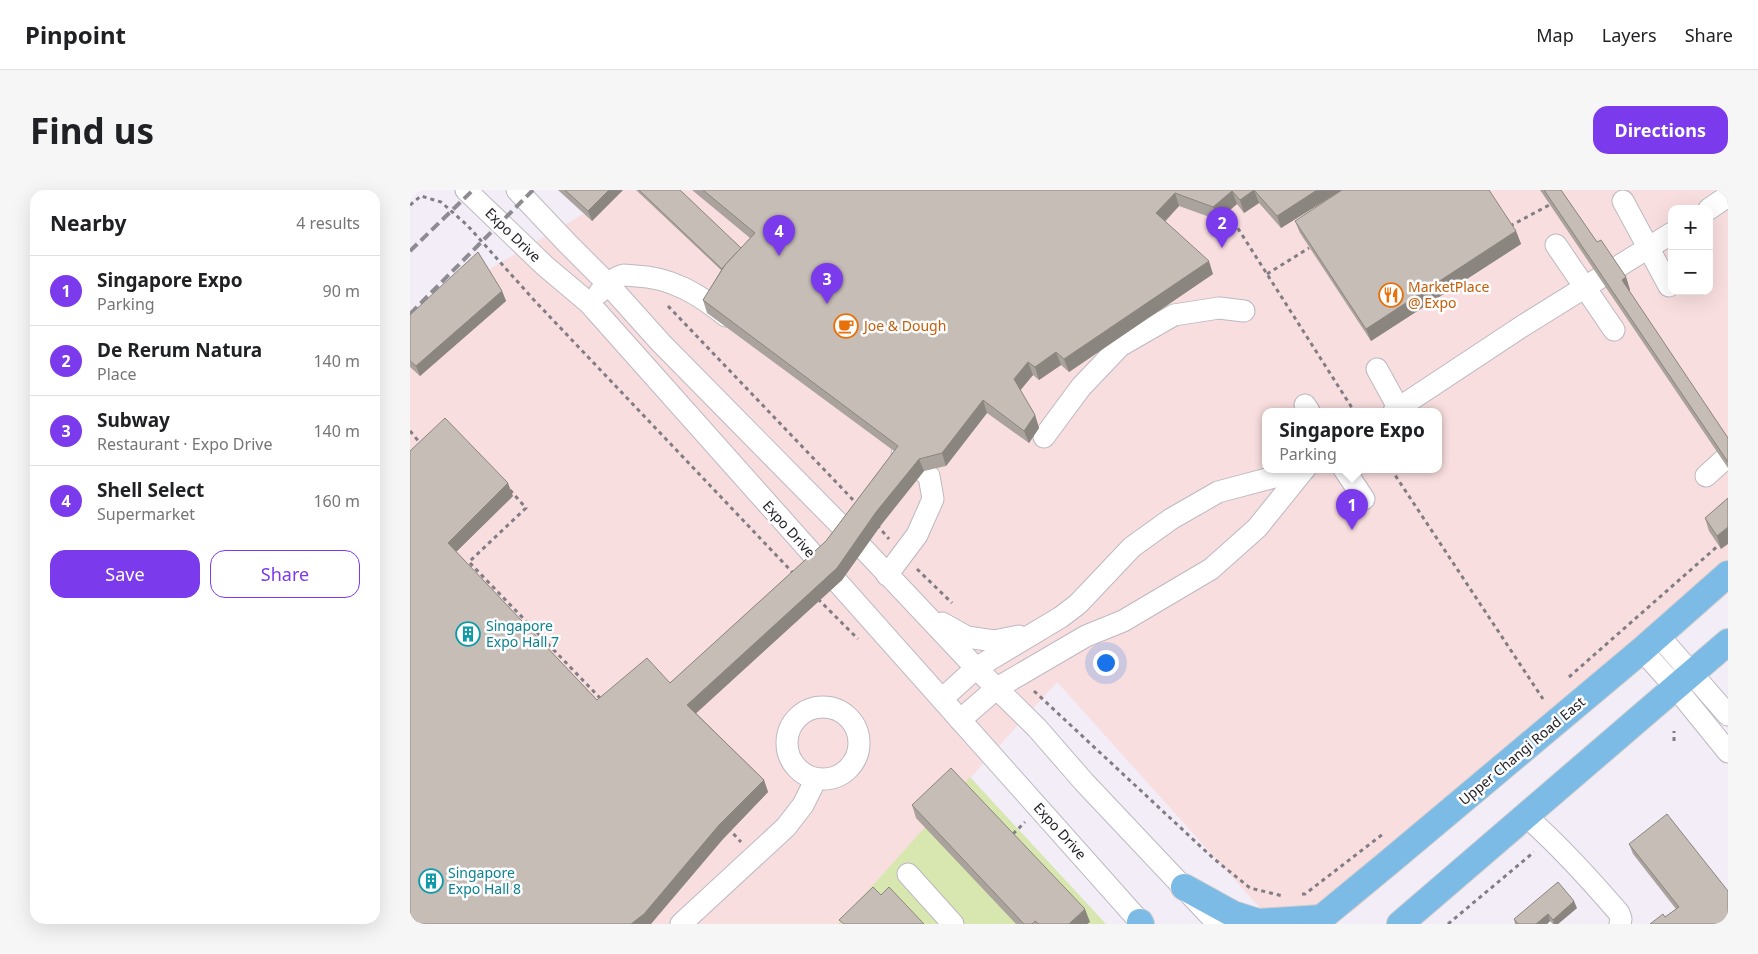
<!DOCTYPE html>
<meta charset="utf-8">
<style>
body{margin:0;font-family:"Noto Sans",sans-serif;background:#f6f6f6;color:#202124}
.controls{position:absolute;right:15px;top:15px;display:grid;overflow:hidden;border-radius:10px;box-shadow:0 5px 20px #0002}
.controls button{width:45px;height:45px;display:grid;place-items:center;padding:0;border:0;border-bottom:1px solid #e0e0e0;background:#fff;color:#202124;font:25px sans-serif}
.you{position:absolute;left:695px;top:472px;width:18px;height:18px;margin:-12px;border:4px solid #fff;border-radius:50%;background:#1a73e8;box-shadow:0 0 0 8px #1a73e833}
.badge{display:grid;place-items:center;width:32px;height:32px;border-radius:50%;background:#7c3aed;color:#fff;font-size:16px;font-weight:700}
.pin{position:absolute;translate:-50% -41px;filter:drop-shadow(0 1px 2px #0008)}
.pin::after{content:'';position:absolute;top:26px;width:18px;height:15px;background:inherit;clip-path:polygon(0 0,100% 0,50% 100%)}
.popup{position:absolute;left:852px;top:218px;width:180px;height:65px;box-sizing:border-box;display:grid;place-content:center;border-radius:10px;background:#fff;filter:drop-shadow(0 1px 4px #0005);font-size:16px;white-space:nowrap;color:#757577}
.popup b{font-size:19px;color:#202124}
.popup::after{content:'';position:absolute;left:50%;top:100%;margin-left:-10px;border:10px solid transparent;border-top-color:#fff}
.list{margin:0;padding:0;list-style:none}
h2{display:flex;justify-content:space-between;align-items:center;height:65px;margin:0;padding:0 20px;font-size:21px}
h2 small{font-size:16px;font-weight:400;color:#757577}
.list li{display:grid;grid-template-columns:32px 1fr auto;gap:15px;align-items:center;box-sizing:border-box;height:70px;padding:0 20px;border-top:1px solid #e0e0e0}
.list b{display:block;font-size:19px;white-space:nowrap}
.list p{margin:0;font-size:16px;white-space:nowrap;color:#757577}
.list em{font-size:16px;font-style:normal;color:#757577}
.actions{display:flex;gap:10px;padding:15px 20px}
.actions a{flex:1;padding:11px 0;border:1px solid #7c3aed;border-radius:15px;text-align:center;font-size:18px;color:#7c3aed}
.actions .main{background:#7c3aed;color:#fff}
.map{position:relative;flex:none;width:1318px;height:734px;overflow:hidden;border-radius:15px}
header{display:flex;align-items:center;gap:30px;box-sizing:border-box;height:70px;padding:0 25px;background:#fff;border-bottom:1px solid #e0e0e0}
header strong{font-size:24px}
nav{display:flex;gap:28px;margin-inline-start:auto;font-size:18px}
.intro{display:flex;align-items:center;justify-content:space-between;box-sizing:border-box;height:120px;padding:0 30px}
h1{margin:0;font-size:35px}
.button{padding:12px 22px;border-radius:15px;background:#7c3aed;color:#fff;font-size:18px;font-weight:700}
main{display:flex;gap:30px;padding:0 30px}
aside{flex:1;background:#fff;border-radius:15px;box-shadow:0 5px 20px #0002}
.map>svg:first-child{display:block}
.commercial{fill:#f9dedf;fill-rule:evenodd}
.green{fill:#d8e7af}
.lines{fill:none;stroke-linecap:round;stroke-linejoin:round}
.minor-casing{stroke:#bdb8c2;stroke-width:23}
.major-casing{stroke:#cecdce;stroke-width:28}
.path{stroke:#817d84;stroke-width:3;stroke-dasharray:4 4;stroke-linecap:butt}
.minor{stroke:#fff;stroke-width:21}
.major{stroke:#7cbbe5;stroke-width:26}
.rail{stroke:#8e8b92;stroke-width:4;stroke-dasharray:10 5;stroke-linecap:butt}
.wall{fill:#aaa39d}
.shaded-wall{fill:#8b857f}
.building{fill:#c6beb6;stroke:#8b857f}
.labels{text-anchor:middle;stroke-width:5;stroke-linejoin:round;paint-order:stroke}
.street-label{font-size:14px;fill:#1f1d21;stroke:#fdfcfe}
.food-label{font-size:14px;fill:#c56008;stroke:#fdfcfe;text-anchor:start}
.culture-label{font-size:14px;fill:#0d838f;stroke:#fdfcfe;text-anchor:start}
</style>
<header>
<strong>Pinpoint</strong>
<nav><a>Map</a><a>Layers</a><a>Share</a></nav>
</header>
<div class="intro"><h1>Find us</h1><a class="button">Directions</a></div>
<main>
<aside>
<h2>Nearby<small>4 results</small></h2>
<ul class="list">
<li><span class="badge">1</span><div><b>Singapore Expo</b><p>Parking</p></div><em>90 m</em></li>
<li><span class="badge">2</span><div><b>De Rerum Natura</b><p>Place</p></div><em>140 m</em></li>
<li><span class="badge">3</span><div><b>Subway</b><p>Restaurant · Expo Drive</p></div><em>140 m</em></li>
<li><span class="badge">4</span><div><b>Shell Select</b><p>Supermarket</p></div><em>160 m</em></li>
</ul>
<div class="actions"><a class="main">Save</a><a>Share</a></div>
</aside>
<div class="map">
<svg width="1318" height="734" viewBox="0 0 1318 734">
<rect width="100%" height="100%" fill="#f2edf7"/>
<path class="commercial" d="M208,0H1318V395L942,722L898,733L851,719L647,492L428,734H0V126L202,7ZM1262,19H1299V101H1262ZM856,221H1028V279H856Z"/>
<path class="green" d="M560,587L696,734H428Z"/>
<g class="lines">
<g class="minor-casing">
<g id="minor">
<path d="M56,0L135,76L179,113L732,734"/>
<path d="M107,0L157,53L198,94L251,153L449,354L566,478L627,538L674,592L808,734"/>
<path d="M1213,11L1259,96"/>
<path d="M1299,19L1318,6"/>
<path d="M1146,55L1204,140"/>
<path d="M189,103C195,96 204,87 214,85C217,85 222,86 226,86C261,87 290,105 316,126"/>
<path d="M967,179L990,221"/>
<path d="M895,215L899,221"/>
<path d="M984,221L1111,137L1262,43"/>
<path d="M634,247L671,197L710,156L764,125L809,118L834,121"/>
<path d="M934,279L954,309"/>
<path d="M1296,286L1318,266"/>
<path d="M477,385L507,345L523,309L519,286L492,264"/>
<path d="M532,433L557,447L584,451L609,446"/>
<path d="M1249,446L1318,525"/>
<path d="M1232,460L1266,498L1318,562"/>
<path d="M532,509L566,478L651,427L668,414L722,357L761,329L808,302L895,279"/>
<circle cx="413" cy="553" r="36"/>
<path d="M550,530L587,498L676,446L713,431L801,379L847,338L893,281"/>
<path d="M1116,626C1150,656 1179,688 1209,723L1211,729L1210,734"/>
<path d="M498,684L543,734"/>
<path d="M271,734L376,637L393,615L406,589"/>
</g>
</g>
<g class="major-casing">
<g id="major">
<path d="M774,697L823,724L848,732L911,728"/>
<path d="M730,732L731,734"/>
<path d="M904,734L978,673L1232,460L1318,384"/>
<path d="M990,734L1318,452"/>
</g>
</g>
<g class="path">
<path d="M0,15L11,6L31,12L57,35L123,109L385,385"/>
<path d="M815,18L944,221"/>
<path d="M1100,36L1143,13"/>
<path d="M857,84L899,58"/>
<path d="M258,116L447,314"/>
<path d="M0,241L11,254"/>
<path d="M981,279L1133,509"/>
<path d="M100,300L116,318L59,372L191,509"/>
<path d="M467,335L479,349"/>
<path d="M507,379L542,413"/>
<path d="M408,409L448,449"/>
<path d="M1159,487L1318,347"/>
<path d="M624,501L803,668L840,698L873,706"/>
<path d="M1264,551V541"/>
<path d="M318,638L331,652"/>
<path d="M603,644L615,632"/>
<path d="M892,704H895L973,644"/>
<path d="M1038,734L1124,662"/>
</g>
<use href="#minor" class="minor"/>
<use href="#major" class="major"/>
<g class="rail">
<path d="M0,61L63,0"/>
<path d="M0,124L123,0"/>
</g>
</g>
<g class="wall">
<path d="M148,0H213L182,31Z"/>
<path d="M226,0H270L331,58L340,48L282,0H932L871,38L849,13L834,23L827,14L808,30L769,16L755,32L803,84L659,182L651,175L629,190L623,185L610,200L625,225L629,238L619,253L577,223L536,276L514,281L471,335L432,390L286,523L354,590L358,602L314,648L0,734V261L103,306L46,362L187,510L260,493L416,351L484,261L297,123L293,110L311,80Z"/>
<path d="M1130,0H1151L1187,52L1216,87L1220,100L1219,101L1318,248V278Z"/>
<path d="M885,31L1106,41L1111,54L961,151L890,43Z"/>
<path d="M92,101L96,111L10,186L0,177V125Z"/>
<path d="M1318,308L1311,359L1299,341L1295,328Z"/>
<path d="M502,615L680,732L677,734H606L506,628Z"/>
<path d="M1219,654L1318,701L1255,727L1266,719L1223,664Z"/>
<path d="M1167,718L1148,734H1143L1140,731L1137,734H1105L1104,729Z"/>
</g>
<g class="shaded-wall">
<path d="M199,0H213L182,31L178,21Z"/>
<path d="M844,0L849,13L834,23L830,10Z"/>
<path d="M907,0H932L871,38L867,26Z"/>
<path d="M822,1L827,14L808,30L803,17Z"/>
<path d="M765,3L769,16L750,36L746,23Z"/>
<path d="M1106,41L1111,54L961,151L956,139Z"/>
<path d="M799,71L803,84L659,182L654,169Z"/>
<path d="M1216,87L1220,100L1216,102L1212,90Z"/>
<path d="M92,101L96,111L10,186L6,176Z"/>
<path d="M646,162L651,175L629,190L625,177Z"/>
<path d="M618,172L623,185L609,202L604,189Z"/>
<path d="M573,210L577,223L536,276L532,263Z"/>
<path d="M625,225L629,238L619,253L614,241Z"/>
<path d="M509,269L514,281L471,335L432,390L282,527L277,515L466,322Z"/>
<path d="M98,293L103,306L43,365L38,353Z"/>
<path d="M1318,337V354L1311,359L1307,346Z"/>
<path d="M354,590L358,602L314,648L241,734H221L309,635Z"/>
<path d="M1164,711L1167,718L1148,734H1144L1143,730Z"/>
<path d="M675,719L680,732L677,734H659Z"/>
<path d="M1138,724L1140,731L1137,734H1126Z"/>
</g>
<g class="building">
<path d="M155,0H199L178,21Z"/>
<path d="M229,0H270L331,58L315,75L312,79Z"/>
<path d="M293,0H907L867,26L844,0L830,10L822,1L803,17L765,3L746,23L799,71L654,169L646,162L625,177L618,172L604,189L625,225L614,241L573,210L532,263L509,269L466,322L427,378L277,515L354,590L309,635L234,724L221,734H0V261L35,228L98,293L38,353L187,510L237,468L260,493L416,351L488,256L293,110L315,75L345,43Z"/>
<path d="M932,0H1079L1106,41L956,139L885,31Z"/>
<path d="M1134,0H1151L1187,52L1191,50L1216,87L1212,90L1318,248V272Z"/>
<path d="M68,62L92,101L6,176L0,171V125Z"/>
<path d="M1318,308V337L1307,346L1295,328Z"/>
<path d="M541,578L675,719L659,734H629L625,731L622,734H614L502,615Z"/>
<path d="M1257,624L1318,701V734H1240L1253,724L1255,727L1269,717L1219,654Z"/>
<path d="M1148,692L1164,711L1143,730L1138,724L1126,734H1108L1104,729Z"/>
<path d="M463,697L471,705L479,697L514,734H434L429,730Z"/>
</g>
<defs>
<g id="restaurant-ring" transform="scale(1.25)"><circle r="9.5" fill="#fdfcfe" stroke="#e8710a" stroke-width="1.5"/><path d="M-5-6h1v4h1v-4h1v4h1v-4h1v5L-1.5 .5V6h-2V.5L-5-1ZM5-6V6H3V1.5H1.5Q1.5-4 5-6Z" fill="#e8710a"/></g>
<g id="cafe-ring" transform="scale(1.25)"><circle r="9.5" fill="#fdfcfe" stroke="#e8710a" stroke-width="1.5"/><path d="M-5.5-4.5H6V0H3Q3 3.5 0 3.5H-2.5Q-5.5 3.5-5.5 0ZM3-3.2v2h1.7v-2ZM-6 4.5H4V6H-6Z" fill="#e8710a"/></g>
<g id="building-ring" transform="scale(1.25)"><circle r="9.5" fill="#fdfcfe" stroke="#0f9aa8" stroke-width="1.5"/><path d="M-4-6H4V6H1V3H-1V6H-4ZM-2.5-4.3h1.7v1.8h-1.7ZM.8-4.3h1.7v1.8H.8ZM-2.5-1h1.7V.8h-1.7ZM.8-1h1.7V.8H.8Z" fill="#0f9aa8"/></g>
</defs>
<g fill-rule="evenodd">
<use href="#restaurant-ring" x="981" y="105"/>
<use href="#cafe-ring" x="436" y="136"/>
<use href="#building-ring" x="58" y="444"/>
<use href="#building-ring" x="21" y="691"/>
</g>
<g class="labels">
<g class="street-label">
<text transform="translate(103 45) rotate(44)" y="5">Expo Drive</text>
<text transform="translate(379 339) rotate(48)" y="5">Expo Drive</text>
<text transform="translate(1112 561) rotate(-40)" y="5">Upper Changi Road East</text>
<text transform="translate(650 641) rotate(48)" y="5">Expo Drive</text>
</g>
<g class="food-label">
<text x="998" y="102">MarketPlace<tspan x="998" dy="16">@ Expo</tspan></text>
<text x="454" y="141">Joe &amp; Dough</text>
</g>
<g class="culture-label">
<text x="76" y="441">Singapore<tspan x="76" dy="16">Expo Hall 7</tspan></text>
<text x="38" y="688">Singapore<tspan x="38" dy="16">Expo Hall 8</tspan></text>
</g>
</g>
</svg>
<div class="controls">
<button>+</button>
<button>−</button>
</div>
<div class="you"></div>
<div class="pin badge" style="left:942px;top:340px">1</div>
<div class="popup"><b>Singapore Expo</b>Parking</div>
<div class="pin badge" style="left:812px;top:58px">2</div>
<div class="pin badge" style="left:417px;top:114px">3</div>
<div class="pin badge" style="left:369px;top:66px">4</div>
</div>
</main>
